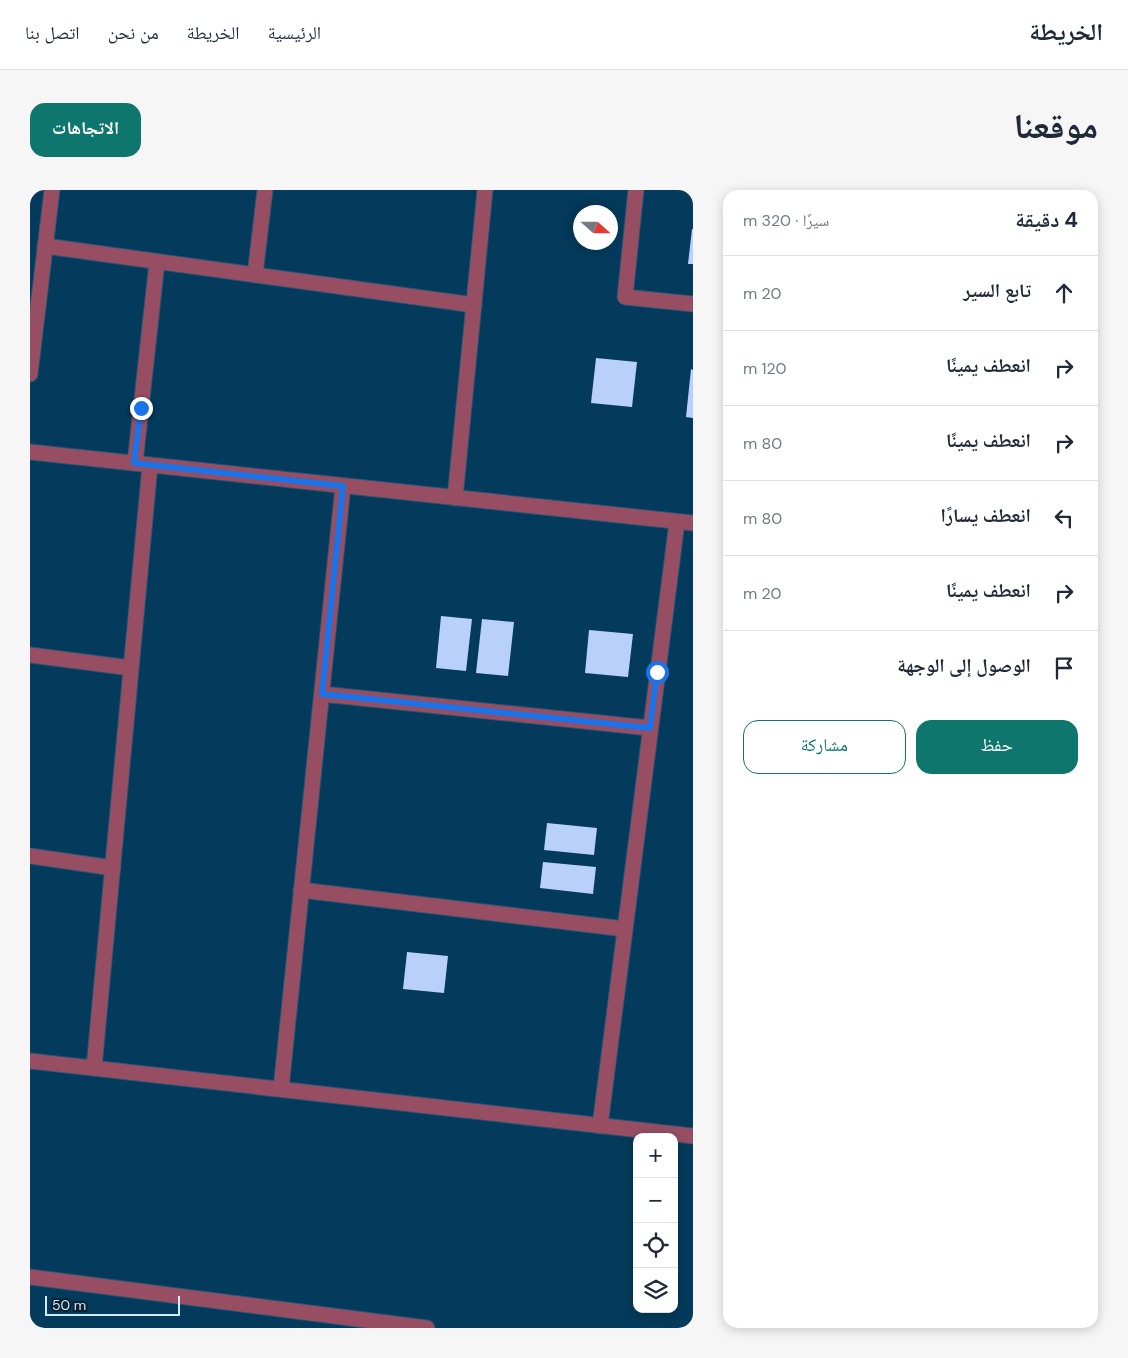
<!DOCTYPE html>
<html lang="ar">
<meta charset="utf-8">
<style>
body{margin:0;font-family:"DM Sans","Noto Naskh Arabic",sans-serif;background:#f6f6f7;color:#1f2937;direction:rtl}
.controls{position:absolute;right:15px;bottom:15px;display:grid;overflow:hidden;border-radius:10px;box-shadow:0 2px 12px #0003}
.controls button{width:45px;height:45px;display:grid;place-items:center;padding:0;border:0;border-bottom:1px solid #e0e1e3;background:#fff;color:#1f2937;font:25px sans-serif}
.compass{position:absolute;left:543px;top:15px;width:45px;height:45px;border-radius:50%;background:#fff;box-shadow:0 2px 12px #0003;rotate:111deg}
.scale{position:absolute;left:15px;bottom:12px;width:135px;box-sizing:border-box;padding-left:5px;border:2px solid #d1eaff;border-top:0;font-size:14px;line-height:18px;white-space:nowrap;color:#d1eaff;-webkit-text-stroke:4px #0c202f;paint-order:stroke}
.stop{position:absolute;width:15px;height:15px;margin:-11px;border:4px solid #1a73e8;border-radius:50%;background:#fff}
.stop.end{background:#1a73e8;border-color:#fff;box-shadow:0 1px 5px #0008}
.list{margin:0;padding:0;list-style:none}
h2{display:flex;justify-content:space-between;align-items:center;height:65px;margin:0;padding:0 20px;font-size:21px}
h2 small{font-size:16px;font-weight:400;color:#747a83}
.list li{display:grid;grid-template-columns:32px 1fr auto;gap:15px;align-items:center;box-sizing:border-box;height:75px;padding:0 20px;border-top:1px solid #e0e1e3}
.list b{display:block;font-size:19px;white-space:nowrap}
.list em{font-size:16px;font-style:normal;color:#747a83}
.actions{display:flex;gap:10px;padding:15px 20px}
.actions a{flex:1;padding:11px 0;border:1px solid #0f766e;border-radius:15px;text-align:center;font-size:18px;color:#0f766e}
.actions .main{background:#0f766e;color:#fff}
.icon{flex:none;width:28px;height:28px;fill:none;stroke:currentColor;stroke-width:2;stroke-linecap:round;stroke-linejoin:round}
.map{position:relative;flex:none;width:663px;height:1138px;overflow:hidden;direction:ltr;border-radius:15px}
header{display:flex;align-items:center;gap:30px;box-sizing:border-box;height:70px;padding:0 25px;background:#fff;border-bottom:1px solid #e0e1e3}
header strong{font-size:24px}
nav{display:flex;gap:28px;margin-inline-start:auto;font-size:18px}
.intro{display:flex;align-items:center;justify-content:space-between;box-sizing:border-box;height:120px;padding:0 30px}
h1{margin:0;font-size:35px}
.button{padding:12px 22px;border-radius:15px;background:#0f766e;color:#fff;font-size:18px;font-weight:700}
main{display:flex;gap:30px;padding:0 30px}
aside{flex:1;background:#fff;border-radius:15px;box-shadow:0 2px 12px #0003}
.map>svg:first-child{display:block}
.building{fill:#b9d0fb}
.lines{fill:none;stroke-linecap:round;stroke-linejoin:round}
.minor-casing{stroke:#255675;stroke-width:17}
.minor{stroke:#974e62;stroke-width:15}
.route{stroke:#1a73e8;stroke-width:6}
</style>
<header>
<strong>الخريطة</strong>
<nav><a>الرئيسية</a><a>الخريطة</a><a>من نحن</a><a>اتصل بنا</a></nav>
</header>
<div class="intro"><h1>موقعنا</h1><a class="button">الاتجاهات</a></div>
<main>
<aside>
<h2>4 دقيقة<small>سيرًا · 320 m</small></h2>
<ul class="list">
<li><svg class="icon" aria-label="ahead" viewBox="0 0 24 24"><path d="M12 20V5M6 11l6-6 6 6"/></svg><div><b>تابع السير</b></div><em>20 m</em></li>
<li><svg class="icon" aria-label="right" viewBox="0 0 24 24"><path d="M7 20v-9h11M14 6l5 5-5 5"/></svg><div><b>انعطف يمينًا</b></div><em>120 m</em></li>
<li><svg class="icon" aria-label="right" viewBox="0 0 24 24"><path d="M7 20v-9h11M14 6l5 5-5 5"/></svg><div><b>انعطف يمينًا</b></div><em>80 m</em></li>
<li><svg class="icon" aria-label="left" viewBox="0 0 24 24"><path d="M17 20v-9H6M10 6l-5 5 5 5"/></svg><div><b>انعطف يسارًا</b></div><em>80 m</em></li>
<li><svg class="icon" aria-label="right" viewBox="0 0 24 24"><path d="M7 20v-9h11M14 6l5 5-5 5"/></svg><div><b>انعطف يمينًا</b></div><em>20 m</em></li>
<li><svg class="icon" aria-label="arrive" viewBox="0 0 24 24"><path d="M6 21V4h12l-3 4 3 4H6"/></svg><div><b>الوصول إلى الوجهة</b></div></li>
</ul>
<div class="actions"><a class="main">حفظ</a><a>مشاركة</a></div>
</aside>
<div class="map">
<svg width="663" height="1138" viewBox="0 0 663 1138">
<rect width="100%" height="100%" fill="#043a5b"/>
<g class="building">
<path d="M662,39H663V74H658Z"/>
<path d="M566,168L607,172L602,217L561,213Z"/>
<path d="M661,179L663,180V228L656,227Z"/>
<path d="M411,426L442,429L436,481L406,478Z"/>
<path d="M452,429L484,432L478,486L446,483Z"/>
<path d="M559,440L603,444L598,487L555,483Z"/>
<path d="M517,633L567,638L564,665L514,660Z"/>
<path d="M513,672L566,677L563,704L510,698Z"/>
<path d="M377,762L418,766L414,803L373,799Z"/>
</g>
<g class="lines">
<g class="minor-casing">
<g id="minor">
<path d="M606,0L595,107L663,114"/>
<path d="M15,56L444,115"/>
<path d="M225,85L235,0"/>
<path d="M0,184L22,0"/>
<path d="M0,262L663,333"/>
<path d="M105,273L127,72"/>
<path d="M425,308L455,0"/>
<path d="M0,465L101,478"/>
<path d="M292,504L620,538"/>
<path d="M0,666L83,678"/>
<path d="M271,700L595,739"/>
<path d="M0,871L663,946"/>
<path d="M64,878L120,275"/>
<path d="M251,899L313,296"/>
<path d="M570,936L647,332"/>
<path d="M0,1087L397,1138"/>
</g>
</g>
<use href="#minor" class="minor"/>
</g>
<g class="lines">
<path class="route" d="M111,218L104,273L313,296L292,504L620,538L627,482"/>
</g>
</svg>
<div class="controls">
<button>+</button>
<button>−</button>
<button><svg class="icon" aria-label="locate" viewBox="0 0 24 24"><circle cx="12" cy="12" r="6"/><path d="M12 2v4M12 18v4M2 12h4M18 12h4"/></svg></button>
<button><svg class="icon" aria-label="layers" viewBox="0 0 24 24"><path d="M12 4l9 5-9 5-9-5zM3 14l9 5 9-5"/></svg></button>
</div>
<svg class="compass" viewBox="-18 -18 36 36"><path d="M0-13l5 13h-10z" fill="#e53935"/><path d="M0 13l5-13h-10z" fill="#747a83"/></svg>
<div class="scale">50 m</div>
<div class="stop" style="left:627px;top:482px"></div>
<div class="stop end" style="left:111px;top:218px"></div>
</div>
</main>
